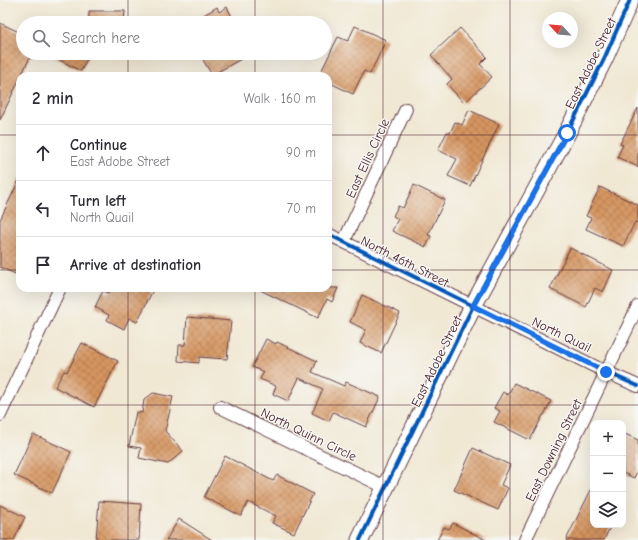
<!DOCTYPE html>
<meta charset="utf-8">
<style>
body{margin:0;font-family:"Comic Neue",sans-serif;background:#f2f2f3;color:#2b2b33}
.controls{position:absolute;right:12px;bottom:12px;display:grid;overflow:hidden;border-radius:8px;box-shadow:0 4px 16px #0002}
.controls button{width:36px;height:36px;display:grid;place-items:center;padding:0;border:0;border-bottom:1px solid #e1e1e2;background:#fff;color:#2b2b33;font:20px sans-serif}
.compass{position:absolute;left:542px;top:12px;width:36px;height:36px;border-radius:50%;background:#fff;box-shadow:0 4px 16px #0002;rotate:296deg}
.stop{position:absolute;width:12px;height:12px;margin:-9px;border:3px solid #1a73e8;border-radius:50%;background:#fff}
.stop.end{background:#1a73e8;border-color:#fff;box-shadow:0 1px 4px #0008}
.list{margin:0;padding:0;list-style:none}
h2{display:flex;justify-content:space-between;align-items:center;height:52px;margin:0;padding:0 16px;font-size:17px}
h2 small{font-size:13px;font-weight:400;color:#7c7c81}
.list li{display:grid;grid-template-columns:26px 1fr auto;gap:12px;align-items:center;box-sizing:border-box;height:56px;padding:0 16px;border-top:1px solid #e1e1e2}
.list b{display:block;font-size:15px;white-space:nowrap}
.list p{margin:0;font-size:13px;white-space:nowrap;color:#7c7c81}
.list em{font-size:13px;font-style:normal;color:#7c7c81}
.icon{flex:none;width:22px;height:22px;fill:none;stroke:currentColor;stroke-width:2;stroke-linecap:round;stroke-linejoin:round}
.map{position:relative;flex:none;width:638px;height:540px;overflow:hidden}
.search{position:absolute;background:#fff;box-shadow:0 4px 16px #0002;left:16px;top:16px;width:316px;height:44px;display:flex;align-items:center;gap:10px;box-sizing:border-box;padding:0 14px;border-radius:22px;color:#7c7c81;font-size:15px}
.panel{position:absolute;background:#fff;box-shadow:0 4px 16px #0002;left:16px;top:72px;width:316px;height:220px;border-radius:12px}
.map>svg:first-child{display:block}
.building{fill:url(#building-cross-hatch)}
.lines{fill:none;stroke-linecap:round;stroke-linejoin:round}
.street-casing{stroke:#633d44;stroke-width:14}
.secondary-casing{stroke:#633d44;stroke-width:19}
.street{stroke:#fff;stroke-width:12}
.secondary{stroke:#fff;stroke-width:17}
.cycleway-casing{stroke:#f6f6f2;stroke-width:6}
.cycleway{stroke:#0057b8;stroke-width:4}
.route{stroke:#1a73e8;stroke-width:5}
.grid{fill:none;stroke:#4a1f2b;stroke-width:1;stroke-opacity:0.55}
.labels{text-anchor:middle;stroke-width:3;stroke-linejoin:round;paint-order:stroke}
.street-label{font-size:13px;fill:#4a1f2b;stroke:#f6f6f2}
</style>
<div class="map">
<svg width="638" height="540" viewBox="0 0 638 540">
<defs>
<pattern id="building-cross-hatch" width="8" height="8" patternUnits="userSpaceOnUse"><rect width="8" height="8" fill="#d69560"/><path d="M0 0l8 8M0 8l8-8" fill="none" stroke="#b0794f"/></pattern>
</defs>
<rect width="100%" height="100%" fill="#f6f6f2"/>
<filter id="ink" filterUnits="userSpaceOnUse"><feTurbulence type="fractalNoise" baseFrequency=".025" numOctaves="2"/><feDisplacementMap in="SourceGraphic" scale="8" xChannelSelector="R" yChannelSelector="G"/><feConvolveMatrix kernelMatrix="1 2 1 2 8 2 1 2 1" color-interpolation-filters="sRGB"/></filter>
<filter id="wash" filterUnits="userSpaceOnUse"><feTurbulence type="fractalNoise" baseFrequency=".012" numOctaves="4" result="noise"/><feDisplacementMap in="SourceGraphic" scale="16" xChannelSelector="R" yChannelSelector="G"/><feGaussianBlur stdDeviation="0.9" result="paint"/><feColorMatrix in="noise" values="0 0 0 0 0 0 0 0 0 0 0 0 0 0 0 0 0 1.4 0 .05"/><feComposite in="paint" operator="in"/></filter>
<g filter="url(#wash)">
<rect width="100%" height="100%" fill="#f1e8d4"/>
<g id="blocks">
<g class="building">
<path d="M217,7L219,12L227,7L235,23H191Z"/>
<path d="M89,11H125L124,23H89Z"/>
<path d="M0,23L23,34V53H32L0,120Z"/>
<path d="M355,26L386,40L370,74L364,71L353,94L328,82V76H319L338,37L348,41Z"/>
<path d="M460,28L487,57L480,64L492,77L464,103L447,84L452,79L431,55Z"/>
<path d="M46,53H90L81,71Z"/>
<path d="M199,53H252L212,75Z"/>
<path d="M638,108V167L617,157L623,145L620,144Z"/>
<path d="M469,110L499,124L470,186L448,176L457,159L438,150L447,132L450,133L455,122L462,125Z"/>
<path d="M20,178V276L0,267V220Z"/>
<path d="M414,185L445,200L428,235L431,236L426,247L392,231L398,219L393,216L398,206L403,208Z"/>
<path d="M600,187L638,205V223L635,222L623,246L586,229L591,218L586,216Z"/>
<path d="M570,248L613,270L603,292L595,288L586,307L550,289Z"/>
<path d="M111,288H154L137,322L129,318L124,329L107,320L109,315L95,307L103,291L109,293Z"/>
<path d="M256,288H338L332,302L327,299L318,318Z"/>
<path d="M362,295L400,313L381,353L360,343L366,330L350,322Z"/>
<path d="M187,317L231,321L227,359L199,357V363L178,361L179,345H185Z"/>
<path d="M266,339L276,344L277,342L317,361L312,372L344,386L346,382L380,397L366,427L333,412L329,421L312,413L323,389L299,378L288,401L273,394L276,386L260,379L264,372L252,367Z"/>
<path d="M82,343L118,361L94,407L55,387L64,371L67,372Z"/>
<path d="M514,383L551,401L544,415H543L530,440L494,422L500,411L494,408L503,392L508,395Z"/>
<path d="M153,393L173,397L165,431L183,451L168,464L139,458L141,448L129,446L136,412L142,413L144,400Z"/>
<path d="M623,433L638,440V469L634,478L623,473Z"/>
<path d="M33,434L71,452L52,493L14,475Z"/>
<path d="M473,448L510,465L501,485L508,488L498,510L454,490Z"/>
<path d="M225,456L273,481L277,475L313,494L294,533L272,523L276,516L248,502L241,516L204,497Z"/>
<path d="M593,486V525H611L604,540H566Z"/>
<path d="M99,501L141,504L139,540H96Z"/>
<path d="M0,505L25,517L14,540H0Z"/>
<path d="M179,519L212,540H166Z"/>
<path d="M453,523L486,540H437L444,527L449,529Z"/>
</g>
</g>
</g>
<g filter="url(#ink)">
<use href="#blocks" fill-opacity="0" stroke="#633d44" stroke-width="1"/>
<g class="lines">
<g class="street-casing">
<g id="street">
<path d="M328,234L606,372L638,386"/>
<path d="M344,241L406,109"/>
<path d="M220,407L385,487"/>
<path d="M0,415L60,288"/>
<path d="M525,540L638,306"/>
</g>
</g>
<g class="secondary-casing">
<path id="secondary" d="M360,540L473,306L567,133L604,59L630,0"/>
</g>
<use href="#street" class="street"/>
<use href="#secondary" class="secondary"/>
<g class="cycleway-casing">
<g id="cycleway">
<path d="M328,234L606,372L638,386"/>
<path d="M360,540L473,306L567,133L604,59L630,0"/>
</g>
</g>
<use href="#cycleway" class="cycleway"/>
</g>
</g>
<g class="lines" filter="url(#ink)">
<path class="route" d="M567,133L473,306L606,372"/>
</g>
<path class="grid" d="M128,0V23M255,0V23M383,0V540M510,0V540M128,53V76M255,53V76M0,135H20M328,135H638M0,270H20M328,270H638M128,288V540M255,288V540M0,405H638"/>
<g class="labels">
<g class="street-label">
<text transform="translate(590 63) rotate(-64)" y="5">East Adobe Street</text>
<text transform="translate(367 158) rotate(-65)" y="5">East Ellis Circle</text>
<text transform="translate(405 261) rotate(27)" y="5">North 46th Street</text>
<text transform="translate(562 334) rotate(26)" y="5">North Quail</text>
<text transform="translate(436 361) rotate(-64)" y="5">East Adobe Street</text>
<text transform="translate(309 434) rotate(26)" y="5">North Quinn Circle</text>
<text transform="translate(553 450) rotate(-64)" y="5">East Downing Street</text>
</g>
</g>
</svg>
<div class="controls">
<button>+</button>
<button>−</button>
<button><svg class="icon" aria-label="layers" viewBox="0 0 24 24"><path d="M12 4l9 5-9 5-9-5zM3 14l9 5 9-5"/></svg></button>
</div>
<svg class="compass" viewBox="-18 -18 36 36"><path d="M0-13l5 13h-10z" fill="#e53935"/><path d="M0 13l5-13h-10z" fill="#7c7c81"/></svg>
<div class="stop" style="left:567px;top:133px"></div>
<div class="stop end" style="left:606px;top:372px"></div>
<div class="search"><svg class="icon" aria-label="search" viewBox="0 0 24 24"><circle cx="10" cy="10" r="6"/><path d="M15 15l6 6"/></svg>Search here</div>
<section class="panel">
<h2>2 min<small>Walk · 160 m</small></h2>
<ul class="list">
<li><svg class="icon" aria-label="ahead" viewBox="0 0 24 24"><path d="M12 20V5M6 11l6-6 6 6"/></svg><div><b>Continue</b><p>East Adobe Street</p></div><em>90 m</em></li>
<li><svg class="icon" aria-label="left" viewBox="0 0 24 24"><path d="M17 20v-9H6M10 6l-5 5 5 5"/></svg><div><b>Turn left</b><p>North Quail</p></div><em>70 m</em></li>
<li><svg class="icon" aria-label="arrive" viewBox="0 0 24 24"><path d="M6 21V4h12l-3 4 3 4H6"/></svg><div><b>Arrive at destination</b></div></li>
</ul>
</section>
</div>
